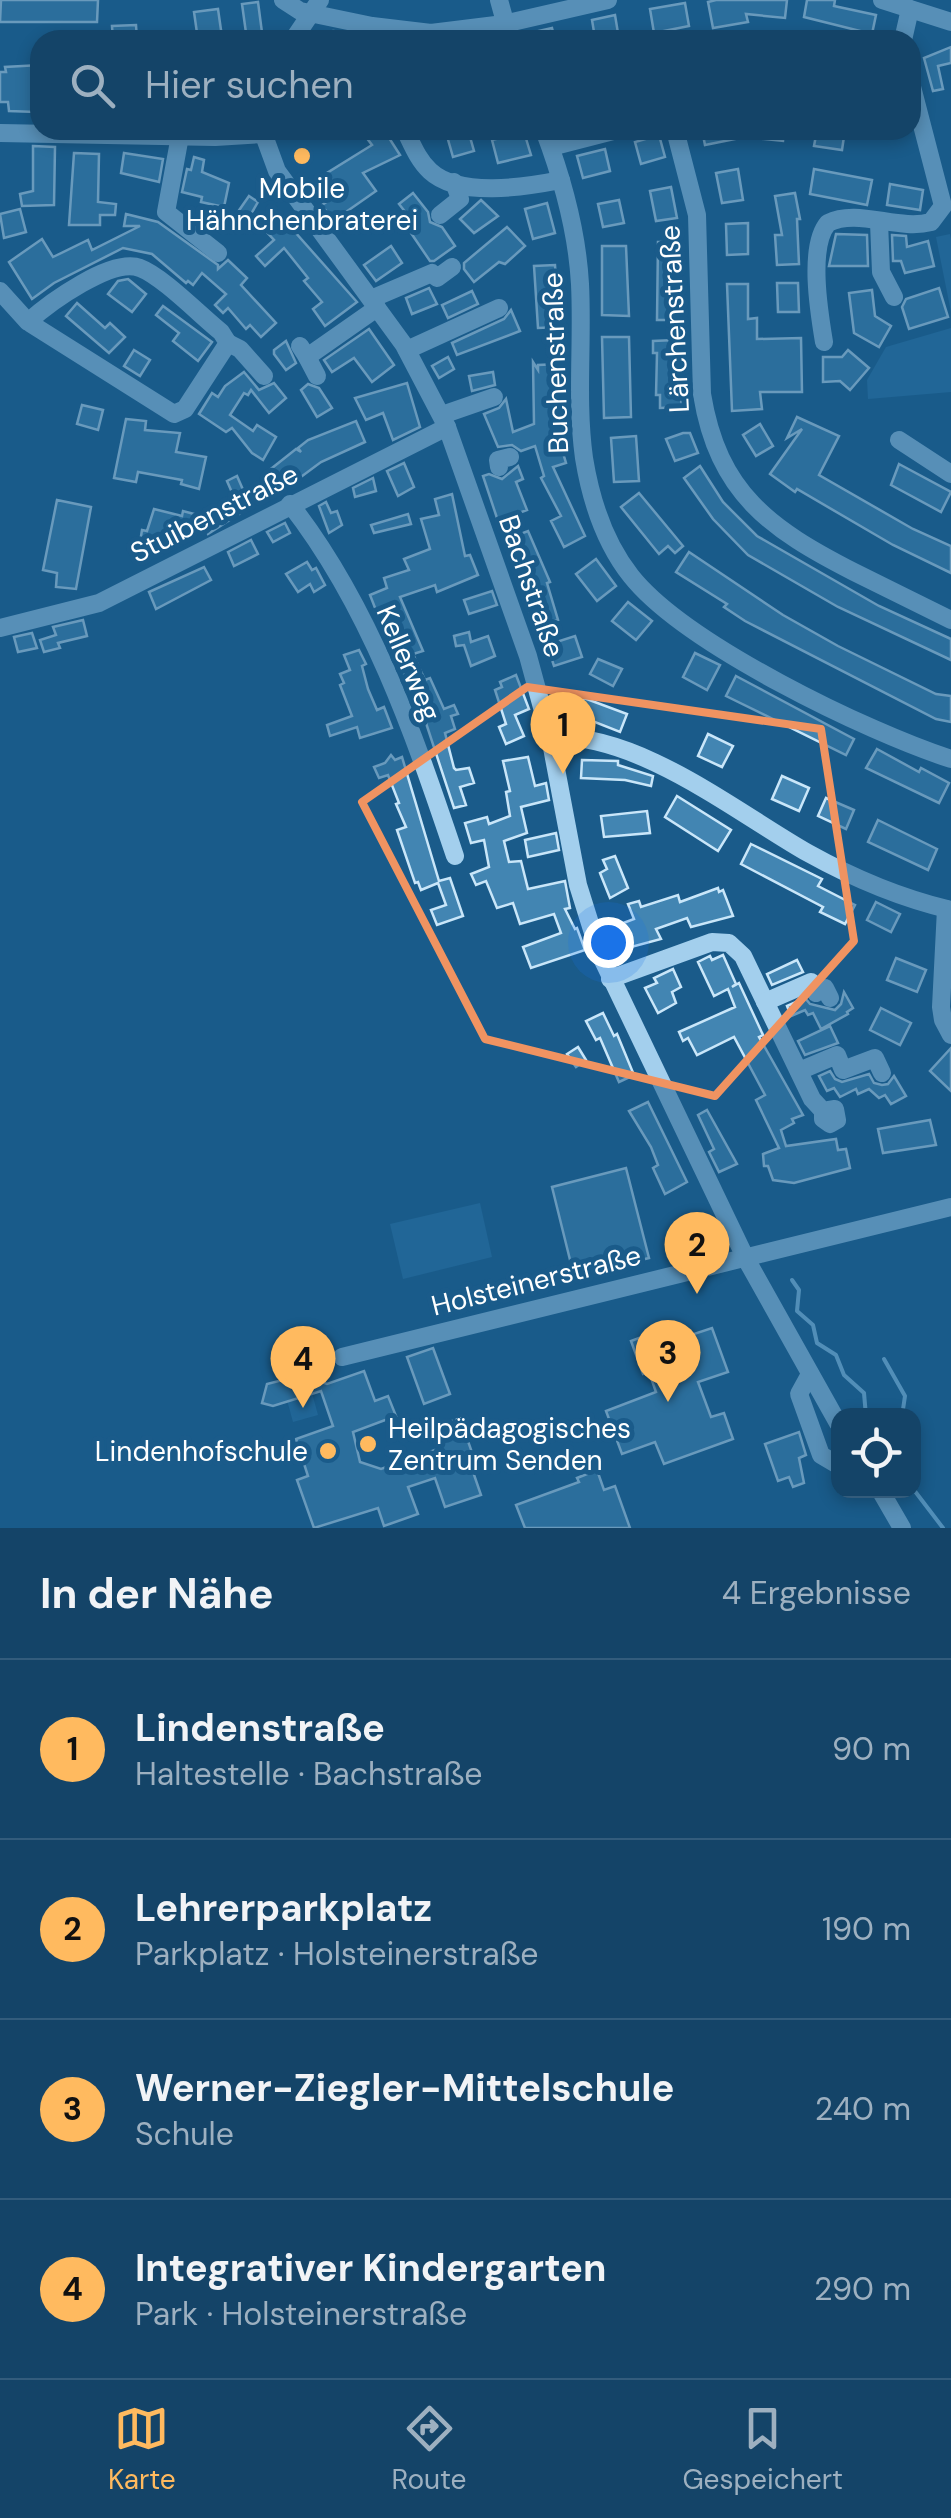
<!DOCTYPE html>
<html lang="de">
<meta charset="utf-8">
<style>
body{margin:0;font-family:"DM Sans",sans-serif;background:#1d4b6e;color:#f1f3f6}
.controls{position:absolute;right:30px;bottom:30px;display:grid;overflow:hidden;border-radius:20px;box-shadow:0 5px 15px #0003}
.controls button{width:90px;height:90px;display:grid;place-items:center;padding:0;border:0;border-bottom:2px solid #335c7c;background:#144468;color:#f1f3f6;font:50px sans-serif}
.you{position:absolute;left:608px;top:942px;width:35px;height:35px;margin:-25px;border:8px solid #fff;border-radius:50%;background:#1a73e8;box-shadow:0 0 0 15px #1a73e833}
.badge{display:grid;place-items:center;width:65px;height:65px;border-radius:50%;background:#ffba5f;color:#111;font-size:32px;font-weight:700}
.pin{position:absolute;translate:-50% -82px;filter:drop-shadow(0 2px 5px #0008)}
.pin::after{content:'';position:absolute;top:52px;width:35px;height:30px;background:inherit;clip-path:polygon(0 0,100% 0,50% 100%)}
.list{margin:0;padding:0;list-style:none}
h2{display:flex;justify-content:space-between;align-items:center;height:130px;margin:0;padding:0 40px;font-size:42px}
h2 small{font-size:32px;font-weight:400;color:#9db0c0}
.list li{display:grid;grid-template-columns:65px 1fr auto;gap:30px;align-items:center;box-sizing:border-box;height:180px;padding:0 40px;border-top:2px solid #335c7c}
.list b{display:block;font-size:38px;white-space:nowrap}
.list p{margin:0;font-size:32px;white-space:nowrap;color:#9db0c0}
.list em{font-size:32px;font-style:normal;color:#9db0c0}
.icon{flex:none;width:55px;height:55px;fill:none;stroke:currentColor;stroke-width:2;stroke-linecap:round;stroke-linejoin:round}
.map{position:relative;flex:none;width:951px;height:1528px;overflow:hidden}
.search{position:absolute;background:#144468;box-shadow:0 5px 15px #0003;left:30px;right:30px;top:30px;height:110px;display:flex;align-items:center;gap:25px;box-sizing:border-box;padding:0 35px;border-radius:30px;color:#9db0c0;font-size:38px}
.sheet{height:850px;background:#144468}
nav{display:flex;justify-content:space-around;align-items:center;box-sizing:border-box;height:140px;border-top:2px solid #335c7c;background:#144468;font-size:28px;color:#9db0c0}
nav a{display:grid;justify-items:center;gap:5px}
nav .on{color:#ffba5f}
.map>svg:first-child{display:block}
.green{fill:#2a74a6}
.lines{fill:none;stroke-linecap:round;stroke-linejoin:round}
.stream{stroke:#96cdef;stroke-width:4}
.building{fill:#4285b2;stroke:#c9e6f9;stroke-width:2.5}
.minor{stroke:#a3cfed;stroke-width:18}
.marked{fill:none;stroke:#f09361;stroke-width:8;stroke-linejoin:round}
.poi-dot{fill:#ffba5f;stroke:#1a5b8a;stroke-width:4}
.labels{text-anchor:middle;stroke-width:10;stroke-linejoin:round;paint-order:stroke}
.poi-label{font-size:28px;fill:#fff;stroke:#1a5b8a}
.street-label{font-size:28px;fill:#fff;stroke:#1a5b8a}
</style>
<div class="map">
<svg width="951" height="1528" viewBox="0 0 951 1528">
<rect width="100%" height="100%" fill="#1a5b8a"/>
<g class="green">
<path d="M950,234L951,239V312L936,237Z"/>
<path d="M951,328V392L868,399L867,380L886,347Z"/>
<path d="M480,1203L492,1257L403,1279L390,1224Z"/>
<path d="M312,1393L318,1415L293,1422L287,1400Z"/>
</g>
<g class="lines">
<g class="stream">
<path d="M792,1280L799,1290L797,1311L813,1325L817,1343L836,1355L844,1375L864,1393L866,1416"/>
<path d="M884,1359L905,1396L902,1416"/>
<path d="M914,1490L943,1528"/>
</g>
</g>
<g class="building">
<path d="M1,0H98L97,22H0Z"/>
<path d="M716,0H787L785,18L746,14L748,22L713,28L708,2Z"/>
<path d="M807,0H835L834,6L876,15L872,34L804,17Z"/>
<path d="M258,2L263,40H247L242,4Z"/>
<path d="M685,3L689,26L654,33L650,9Z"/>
<path d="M218,9L221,30L228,40H198L194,12Z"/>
<path d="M615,15L618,33L595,38L592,20Z"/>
<path d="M136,25L137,40H113L112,26Z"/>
<path d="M552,28L555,40H522L521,35Z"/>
<path d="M333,31L341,32L343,40H311V37Z"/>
<path d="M951,47V63L938,66L943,89L933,91L924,58Z"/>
<path d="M40,65V76H35L36,112L9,111L8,102H0V72H6L5,67Z"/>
<path d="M377,130H384L400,155L363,173L376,191L333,221L322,205L340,193L327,173L372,145L366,137Z"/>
<path d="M468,130L474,151L453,157L447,136Z"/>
<path d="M702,130H734L735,139L705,145Z"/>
<path d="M744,130H784L783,141L744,137Z"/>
<path d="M817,130H845L842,150L814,146Z"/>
<path d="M524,132L531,155L498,163L492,140Z"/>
<path d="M659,135L665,157L641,164L635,142Z"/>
<path d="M33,146L55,147L54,205L22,206L20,194L33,191Z"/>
<path d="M605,149L610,171L583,178L577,156Z"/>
<path d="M74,153L99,154L98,202L116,204L115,215H100V225H69Z"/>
<path d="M124,153L163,159L159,182L121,173Z"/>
<path d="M194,157L204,160L202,172L229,183L224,207L201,202L202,197L182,192L187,169L191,170Z"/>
<path d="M738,169L743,200L722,203L716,173Z"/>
<path d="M814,169L872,180L867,205L810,194Z"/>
<path d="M890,184L923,190L920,210L887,205Z"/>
<path d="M671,187L677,218L656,221L650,191Z"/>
<path d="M413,193L428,212L430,222L442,227L455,246L434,261H430L411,233L418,228L399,204Z"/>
<path d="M795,193L800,219H797L799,264L777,265L775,235H782L775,196Z"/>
<path d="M249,196L258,202L244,226L233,219Z"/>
<path d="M481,200L498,216L474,233L460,219Z"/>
<path d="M619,200L624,223L603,227L598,204Z"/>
<path d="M547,203L555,233L533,239L525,209Z"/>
<path d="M20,209L26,232L4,238L0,214Z"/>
<path d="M126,214L158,222L218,265V269L228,260L247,278L241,285L276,323L261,337L250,325L246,329L228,308L223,313L215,305L226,294L202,273L193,285L188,281L186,283L152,254L123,248L54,283L32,299L9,262L42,239L53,257L88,240L92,250L140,226H124Z"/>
<path d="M279,214L357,302L325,326L313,309L322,302L304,281L308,278L284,248L265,266L256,256L274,240L263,228Z"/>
<path d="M748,223V254L727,255L726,224Z"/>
<path d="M507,227L525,246L505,264L499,262L474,282L464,269V263Z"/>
<path d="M836,234L867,235L868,266H829Z"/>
<path d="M892,235L906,236L907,247L928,241L934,266L905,273L901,261H893Z"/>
<path d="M658,242H679L678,320H657Z"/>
<path d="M391,246L402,263L376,281L364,265Z"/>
<path d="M602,246H626L629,316L602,315Z"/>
<path d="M555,265L557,295H561V327L538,328L534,266Z"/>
<path d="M128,279L146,294L132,312L108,294L118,281Z"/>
<path d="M777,283H798L799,312H778Z"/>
<path d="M727,284H748V319L757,318V339L801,338L802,392H760L762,409L732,411Z"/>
<path d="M429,288L437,304L412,314L406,298Z"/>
<path d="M939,288L948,317L909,329L902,307L906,299Z"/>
<path d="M872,290L875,316L891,326L879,347L854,333L849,293Z"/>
<path d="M472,291L478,304L448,318L442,305Z"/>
<path d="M77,303L105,328L110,323L125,337L109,353L66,316Z"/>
<path d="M163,306L212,342L198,361L173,341L179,333L156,315Z"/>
<path d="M511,310L520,331L457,355L452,343L504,319Z"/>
<path d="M369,329L394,365L372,382L354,358L332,372L324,360Z"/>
<path d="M602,337H629L631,417L604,418Z"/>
<path d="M675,340L682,407L660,408V395H656L657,353H653V341Z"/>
<path d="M286,341L296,363L286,370L274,354V350Z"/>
<path d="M134,350L150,360L140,376L124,366Z"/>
<path d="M848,350L869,368L850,390L840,381L823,382V357H842Z"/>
<path d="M448,357L454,369L439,378L432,366Z"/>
<path d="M533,362L538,370V365L560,364L561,384H552L558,436L566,463L553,467L585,536L564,547L551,521L561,516L541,478L544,476L535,446L521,451L512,445L498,447L484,414L499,408L506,399L513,432L534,424Z"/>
<path d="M244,372L259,390L274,383L286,398L269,413L251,390L248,395L244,393L230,415L253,431L257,425L276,437L263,460L252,453L232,428L226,432L199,414L212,393L218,397L225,386Z"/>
<path d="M493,372L495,385L472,391L469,376Z"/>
<path d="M407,383L420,427L393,440L383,413L366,420L355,398Z"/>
<path d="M308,384L319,388L332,408L317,417L301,390Z"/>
<path d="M82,405L103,410L98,430L77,424Z"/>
<path d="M797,417L839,436L819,475L913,529L951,546V573L893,545L797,489L795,492L770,474L802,429L787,438Z"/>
<path d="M126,419L146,421L145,430L180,433L176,452L206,457L199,489L181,484L182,480L138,472L136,482L114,478Z"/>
<path d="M356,421L365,442L321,462L282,491L267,472L296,449L301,452L298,448L308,440Z"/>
<path d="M760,424L773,446L756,456L743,435Z"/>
<path d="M683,433H690L698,453L675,461L666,439Z"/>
<path d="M636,436L639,481L614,482L611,438Z"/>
<path d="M404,463L414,487L398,496L387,471Z"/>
<path d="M899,464L951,492L941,512L891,485Z"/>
<path d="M518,466L523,479L516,482L527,510L498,521L483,476L489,474L502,479Z"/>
<path d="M700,466L723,502L757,536L879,606L951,639V660L838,607L748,555L713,519L684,478Z"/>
<path d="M237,476L244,492L234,497L227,481Z"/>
<path d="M373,478L376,491L355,497L353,488Z"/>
<path d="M639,493L683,546L675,553L668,546L659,554L621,507Z"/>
<path d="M452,494L465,556L470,555L478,575L437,592L435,585L400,597L423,651L413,654L425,680L430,678L444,709L454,705L458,714L451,716L455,729L445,733L454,768L456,770L469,768L474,783L460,787L466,805L454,808L425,720L428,719L411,680L407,682L391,639L403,634L396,611L379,618L370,595L387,588L384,578L409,570L404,559L430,549L421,519L439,515L435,499Z"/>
<path d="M57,500L91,507L76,589L56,587L57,573L43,570Z"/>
<path d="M233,501L239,514L208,534L201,519Z"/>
<path d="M326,502L331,513L337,511L342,525L329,533L319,506Z"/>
<path d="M154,509L182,516L183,511L194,514L190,530L170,527L169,534L162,532L158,554L139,549L142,530L147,531Z"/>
<path d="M408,514L411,524L374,533L371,525Z"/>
<path d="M285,523L290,533L273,542L267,532Z"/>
<path d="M528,531L550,582L547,583L558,620L534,627L528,605L532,603L507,539Z"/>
<path d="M251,540L258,554L234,566L228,552Z"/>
<path d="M689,552L783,615L838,646L936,694L951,696V722L936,719L745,621L724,607L727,604L676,572Z"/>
<path d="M596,559L616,586L597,601L576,574Z"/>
<path d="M307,562L312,570L316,568L325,585L314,592L310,584L298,592L286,574Z"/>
<path d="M204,567L211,580L156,609L149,592Z"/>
<path d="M492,591L497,605L469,614L464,600Z"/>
<path d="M628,602L652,621L636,640L612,621Z"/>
<path d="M83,620L87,636L58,643L60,648L44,652L40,640L56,635L53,627Z"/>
<path d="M469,632L471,642L488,636L495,656L471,666L464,645L456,646L454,636Z"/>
<path d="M32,633L37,648L18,652L14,637Z"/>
<path d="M575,636L582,657L554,666L547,645Z"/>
<path d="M359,650L366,664L362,666L368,689L377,710L384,707L392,728L360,738L357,727L330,736L327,725L352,716L340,685L344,683L340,674L350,670L344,655Z"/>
<path d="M695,653L720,665L707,690L683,677Z"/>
<path d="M598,659L622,669L613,686L590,674Z"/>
<path d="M516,675L529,709L515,715L524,736L506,744L499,727L506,724L495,690L502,687L500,682Z"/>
<path d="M736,676L854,739L846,755L726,696Z"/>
<path d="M584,698L627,714L620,732L577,715Z"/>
<path d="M708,734L733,746L722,767L698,756Z"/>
<path d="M877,749L919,772L921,768L949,783L939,803L866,768Z"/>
<path d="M391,755L395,760L402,757L439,881L450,878L463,916L437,925L431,910L446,905L438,883L421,890L418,882L415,883L397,830L406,827L396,804L399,803L388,775L379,778L374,767L385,763Z"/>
<path d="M528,757L535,786L546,783L549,800L521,807L527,833L504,841L509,862L521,861L528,889L565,881L570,908L565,909L575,929L577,928L585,950L531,968L523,947L561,933L554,914L520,924L513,903L497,908L486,881L476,885L471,874L489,867L484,840L471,843L465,823L487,817L489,824L510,816L506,792L510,791L503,761Z"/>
<path d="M582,760L618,761V765L653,776L651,786L625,780L581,778Z"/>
<path d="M782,776L809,788L799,811L772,799Z"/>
<path d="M677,796L731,830L718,851L665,817Z"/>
<path d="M826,798L854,810L846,829L818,816Z"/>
<path d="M647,811L650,833L604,837L601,816Z"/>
<path d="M878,820L937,849L928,870L868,842Z"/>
<path d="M556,833L559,850L528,857L525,840Z"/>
<path d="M751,844L822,879L818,886L855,905L845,924L820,912L823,907L741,864Z"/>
<path d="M615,856L628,888L610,898L600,873L607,869L603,860Z"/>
<path d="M718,888L719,892L723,890L733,916L691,927L687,918L656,929L661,939L620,950L610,928L634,919L628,904L639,901L641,907L678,895L680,902Z"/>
<path d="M876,902L900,914L891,932L867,920Z"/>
<path d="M723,955L736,984L732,987L739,983L763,1035L759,1037L803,1115L792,1119L794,1123L781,1130L786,1146L836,1139L838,1150L846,1149L850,1168L794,1183L773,1180L768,1166H764L763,1154L779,1148L756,1100L765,1095L734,1037L697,1055L688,1038L683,1041L679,1032L735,1007L728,989L714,996L698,962L710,956L712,960Z"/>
<path d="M896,958L926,970L917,992L887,980Z"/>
<path d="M797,960L803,972L772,985L767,974Z"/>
<path d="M673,969L681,987L672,992L676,1003L658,1013L645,988L657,983L654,978Z"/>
<path d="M844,992L853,1008L847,1012L848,1014L821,1029L813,1013L808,1015L805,1010L791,1016L787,1006L805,998L810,1004L835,1010L841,1004Z"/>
<path d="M881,1008L911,1023L900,1045L870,1030Z"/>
<path d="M603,1013L614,1036L617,1034L634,1075L619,1082L600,1038L596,1040L586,1021Z"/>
<path d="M830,1026L838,1043L805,1055L798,1041Z"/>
<path d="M578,1047L586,1060L576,1067L567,1054Z"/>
<path d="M951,1048V1091L930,1071Z"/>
<path d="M830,1071L835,1079L842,1082L869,1074L874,1083L882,1085L888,1084L894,1076L906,1096L891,1104L885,1095L879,1098L869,1089L858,1094L856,1089L840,1097L834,1088L827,1091L819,1076Z"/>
<path d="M648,1102L687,1182L665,1194L653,1168L658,1165L651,1147L629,1111Z"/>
<path d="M707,1110L737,1164L719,1172L709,1152L714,1149L698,1115Z"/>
<path d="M930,1120L936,1145L883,1153L878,1129Z"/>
<path d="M626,1168L649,1258L574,1276L552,1187Z"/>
<path d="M671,1326L676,1340L712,1328L728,1372L698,1382L711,1417L724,1413L733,1439L664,1464L655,1442L622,1454L606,1411L656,1392L649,1372L643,1374L631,1341Z"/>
<path d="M433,1348L450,1394L424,1404L407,1357Z"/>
<path d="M364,1371L375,1401L388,1396L396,1416L353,1432L360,1462L381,1469L438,1449L430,1429L460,1418L476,1464L471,1466L481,1495L445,1507L435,1478L408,1487L418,1514L384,1526L378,1508L314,1528L297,1480L308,1476L296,1439L333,1426L321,1391L273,1406L262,1403L267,1384L302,1375L327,1384Z"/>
<path d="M799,1432L806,1455L799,1458L804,1483L793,1487L789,1477L778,1481L765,1444Z"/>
<path d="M597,1470L604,1490L615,1486L630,1528H525L516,1505L579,1482L577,1478Z"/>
</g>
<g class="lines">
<g class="minor">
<path d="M283,0L300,11L372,26L431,33L504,24L608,0"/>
<path d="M499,0L510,40"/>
<path d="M882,0L951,22"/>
<path d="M293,40L320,0"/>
<path d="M903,40L910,9"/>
<path d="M262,130L277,171L404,345L447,427L528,656L550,737L578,885L599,952L745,1257L838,1423"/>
<path d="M405,130C412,144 418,160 430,171C459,198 525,187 561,180"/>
<path d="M544,130C563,180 577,230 580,284C583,342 576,401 584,458C591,501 604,542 631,576C685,644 867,732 951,759"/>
<path d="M675,130L697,215L702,394C718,493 770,529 854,572C886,588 919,604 951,620"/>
<path d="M0,133L215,137L262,134"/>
<path d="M180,136L166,212L218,253"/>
<path d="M551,147L617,130"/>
<path d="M440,215L460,199L454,182"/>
<path d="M879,222L881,272L894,297"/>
<path d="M0,291L28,322L174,414L185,409L228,343L221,332C201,316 162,276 140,268C112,257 49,303 28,322"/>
<path d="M371,299L432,273L437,278L452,267"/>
<path d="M824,342C819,312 808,246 828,223C858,208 898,231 931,222L943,206L911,83"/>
<path d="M228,343L240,349L264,376"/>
<path d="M300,346L307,357L377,308"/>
<path d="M407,350L499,308"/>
<path d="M307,357L317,376"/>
<path d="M442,415L494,397"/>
<path d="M899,440L951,474"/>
<path d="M499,467L498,460L510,457"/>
<path d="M290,504C370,606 414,734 455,856"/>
<path d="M0,628L99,603L447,427"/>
<path d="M550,737C637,732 736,812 808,853C853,878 900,898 951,910"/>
<path d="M946,909L941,1007L943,1020L951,1035"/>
<path d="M610,979L712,942L729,943L743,956L812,1099L823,1111V1119L830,1124L837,1120L835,1109L823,1111"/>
<path d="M765,1002L811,982L816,993L825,988L830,998"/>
<path d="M799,1071L837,1055L843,1070L875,1058L882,1073"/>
<path d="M342,1357L951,1207"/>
<path d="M810,1374L799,1394L821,1455L838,1465"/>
<path d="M880,1490L902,1528"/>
</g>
</g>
<path d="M0 0H951V1528H0ZM527,687L821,729L854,941L715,1096L485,1039L362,802Z" fill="#1a5b8a" fill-opacity=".55" fill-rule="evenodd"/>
<path class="marked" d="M527,687L821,729L854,941L715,1096L485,1039L362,802Z"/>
<g class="poi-dot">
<circle cx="302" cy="156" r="10"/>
<circle cx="368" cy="1444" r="10"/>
<circle cx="328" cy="1451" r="10"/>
</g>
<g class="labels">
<g class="poi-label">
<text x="302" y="198">Mobile<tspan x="302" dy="32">Hähnchenbraterei</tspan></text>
<text x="388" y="1438" text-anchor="start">Heilpädagogisches<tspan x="388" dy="32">Zentrum Senden</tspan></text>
<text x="308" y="1461" text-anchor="end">Lindenhofschule</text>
</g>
<g class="street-label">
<text transform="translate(674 319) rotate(-93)" y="10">Lärchenstraße</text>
<text transform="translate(555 363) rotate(-92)" y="10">Buchenstraße</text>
<text transform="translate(214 513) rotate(-27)" y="10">Stuibenstraße</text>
<text transform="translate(532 586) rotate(71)" y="10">Bachstraße</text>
<text transform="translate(409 663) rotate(67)" y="10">Kellerweg</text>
<text transform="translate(536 1280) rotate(-14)" y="10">Holsteinerstraße</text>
</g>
</g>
</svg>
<div class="controls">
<button><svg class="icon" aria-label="locate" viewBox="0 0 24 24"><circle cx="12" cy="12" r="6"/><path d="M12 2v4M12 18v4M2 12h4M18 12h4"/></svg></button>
</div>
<div class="you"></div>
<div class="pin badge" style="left:563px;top:774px">1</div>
<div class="pin badge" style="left:697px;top:1294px">2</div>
<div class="pin badge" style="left:668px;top:1402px">3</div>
<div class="pin badge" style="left:303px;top:1408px">4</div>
<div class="search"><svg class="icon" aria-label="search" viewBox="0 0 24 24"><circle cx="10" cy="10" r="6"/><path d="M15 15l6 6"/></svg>Hier suchen</div>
</div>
<section class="sheet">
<h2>In der Nähe<small>4 Ergebnisse</small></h2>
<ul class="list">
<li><span class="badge">1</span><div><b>Lindenstraße</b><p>Haltestelle · Bachstraße</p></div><em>90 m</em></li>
<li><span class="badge">2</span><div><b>Lehrerparkplatz</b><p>Parkplatz · Holsteinerstraße</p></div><em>190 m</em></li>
<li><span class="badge">3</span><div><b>Werner-Ziegler-Mittelschule</b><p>Schule</p></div><em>240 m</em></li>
<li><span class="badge">4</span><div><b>Integrativer Kindergarten</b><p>Park · Holsteinerstraße</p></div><em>290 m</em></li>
</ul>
</section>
<nav>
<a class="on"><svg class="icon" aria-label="map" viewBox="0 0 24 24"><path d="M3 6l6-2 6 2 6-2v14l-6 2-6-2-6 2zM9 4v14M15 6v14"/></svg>Karte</a>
<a><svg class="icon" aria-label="directions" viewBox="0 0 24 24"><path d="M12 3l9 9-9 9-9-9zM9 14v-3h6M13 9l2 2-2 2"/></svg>Route</a>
<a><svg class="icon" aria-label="saved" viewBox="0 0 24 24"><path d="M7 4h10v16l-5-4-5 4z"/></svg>Gespeichert</a>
</nav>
